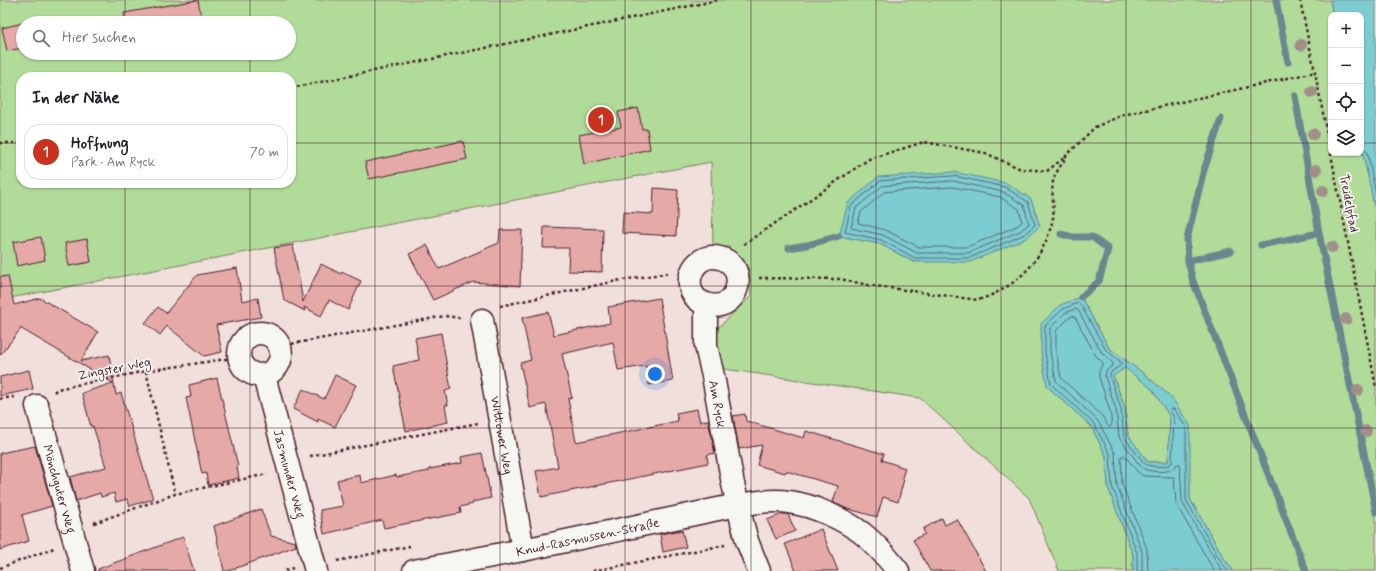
<!DOCTYPE html>
<html lang="de">
<meta charset="utf-8">
<style>
body{margin:0;font-family:Mynerve,sans-serif;background:#f2f2f2;color:#202124}
.controls{position:absolute;right:12px;top:12px;display:grid;overflow:hidden;border-radius:8px;box-shadow:0 1px 3px #0004}
.controls button{width:36px;height:36px;display:grid;place-items:center;padding:0;border:0;border-bottom:1px solid #e0e0e0;background:#fff;color:#202124;font:20px sans-serif}
.you{position:absolute;left:655px;top:374px;width:14px;height:14px;margin:-10px;border:3px solid #fff;border-radius:50%;background:#1a73e8;box-shadow:0 0 0 6px #1a73e833}
.badge{display:grid;place-items:center;width:26px;height:26px;border-radius:50%;background:#c8321e;color:#fff;font-size:13px;font-weight:700}
.pin{position:absolute;translate:-50% -50%;border:2px solid #fff;box-shadow:0 1px 4px #0006}
.list{margin:0;padding:0;list-style:none}
h2{display:flex;justify-content:space-between;align-items:center;height:52px;margin:0;padding:0 16px;font-size:17px}
h2 small{font-size:13px;font-weight:400;color:#757577}
.list li{display:grid;grid-template-columns:26px 1fr auto;gap:12px;align-items:center;box-sizing:border-box;height:56px;margin:0 8px 8px;padding:0 8px;border:1px solid #e0e0e0;border-radius:16px}
.list b{display:block;font-size:15px;white-space:nowrap}
.list p{margin:0;font-size:13px;white-space:nowrap;color:#757577}
.list em{font-size:13px;font-style:normal;color:#757577}
.icon{flex:none;width:22px;height:22px;fill:none;stroke:currentColor;stroke-width:2;stroke-linecap:round;stroke-linejoin:round}
.map{position:relative;flex:none;width:1376px;height:571px;overflow:hidden}
.search{position:absolute;background:#fff;box-shadow:0 1px 3px #0004;left:16px;top:16px;width:280px;height:44px;display:flex;align-items:center;gap:10px;box-sizing:border-box;padding:0 14px;border-radius:22px;color:#757577;font-size:15px}
.panel{position:absolute;background:#fff;box-shadow:0 1px 3px #0004;left:16px;top:72px;width:280px;height:116px;border-radius:16px}
.map>svg:first-child{display:block}
.green{fill:#b0db98;stroke:#7d7d62;fill-rule:evenodd}
.water{fill:#7ccdd2;stroke:#68878f;fill-rule:evenodd}
.lines{fill:none;stroke-linecap:round;stroke-linejoin:round}
.shore{stroke:#5e656e;stroke-width:1}
.stream{stroke:#68878f;stroke-width:7}
.building{fill:#e5aaa8;stroke:#4a1f2b}
.minor-casing{stroke:#4a1f2b;stroke-width:25}
.path{stroke:#4a1f2b;stroke-width:2.5;stroke-dasharray:3 3;stroke-linecap:butt}
.minor{stroke:#f6f6f2;stroke-width:22}
.tree{fill:#a38f8a}
.grid{fill:none;stroke:#4a1f2b;stroke-width:1;stroke-opacity:0.55}
.labels{text-anchor:middle;stroke-width:3.5;stroke-linejoin:round;paint-order:stroke}
.street-label{font-size:13px;fill:#4a1f2b;stroke:#f6f6f2}
</style>
<div class="map">
<svg width="1376" height="571" viewBox="0 0 1376 571">
<rect width="100%" height="100%" fill="#f1dfdc"/>
<filter id="ink" filterUnits="userSpaceOnUse"><feTurbulence type="fractalNoise" baseFrequency=".025" numOctaves="2"/><feDisplacementMap in="SourceGraphic" scale="8" xChannelSelector="R" yChannelSelector="G"/><feConvolveMatrix kernelMatrix="1 2 1 2 8 2 1 2 1" color-interpolation-filters="sRGB"/></filter>
<g filter="url(#ink)">
<g class="green">
<path d="M0,0H1330L1333,15H1331V153H1361V144L1376,214V571H1233L1224,558L1190,499L1189,468L1171,397L1143,373L1109,348L1081,297L1047,386L1091,426L1106,456L1108,487L1133,555V571H1059L1029,498L920,398L718,368L716,330L751,296C749,271 744,266 729,247L713,246L711,162L0,300ZM23,23H289V53H23ZM21,77H291V183H21ZM839,236L1025,239L914,262L880,244Z"/>
<path d="M1125,367L1152,389L1170,417L1168,462H1148L1128,435L1125,408L1113,375Z"/>
</g>
<g class="water">
<path d="M1330,0H1376V214L1361,144V15H1333Z"/>
<path d="M954,172L1006,183L1031,199L1040,226L1025,239L970,262H914L880,244L839,236L848,203L878,177Z"/>
<path d="M1081,297L1109,348L1143,373L1171,397L1190,425V499L1224,558L1233,571H1133V555L1108,487L1106,456L1091,426L1047,386L1041,353V324L1060,305ZM1125,368L1152,389L1170,417L1168,462H1148L1128,435L1125,408L1113,376Z"/>
</g>
<g class="lines">
<g class="shore">
<path d="M1361,148L1364,149L1367,151L1376,195"/>
<path d="M954,176L1005,187L1028,202L1035,225L1023,235L969,258H915L881,240L845,232L851,206L880,181Z"/>
<path d="M953,181L1003,192L1024,205L1029,224L1020,231L968,253H917L883,235L851,228L856,208L882,186Z"/>
<path d="M953,187L1000,197L1019,209L1022,222L1017,226L967,247H919L885,230L858,223L861,212L884,192Z"/>
<path d="M1073,316L1075,317L1096,356L1103,363L1099,371V377L1110,411L1112,425L1110,427L1108,426L1102,416L1061,378L1056,352V331L1069,318Z"/>
<path d="M1137,571V553L1112,486L1110,454L1094,424L1051,384L1045,353V326L1063,309L1078,303L1080,304L1106,350L1122,363L1121,365L1111,372L1110,377L1121,409L1124,437L1145,464C1151,467 1167,468 1172,463L1174,417L1170,411L1171,409H1174L1186,427V500L1220,560L1228,571"/>
<path d="M1142,571V551L1117,486L1115,453L1098,421L1056,381L1050,352V328L1065,313L1075,309L1078,310L1102,353L1113,363V365L1106,371L1105,377L1116,410L1119,437L1141,467C1147,472 1163,473 1170,470C1174,469 1175,467 1177,464H1180L1182,502L1222,571"/>
<path d="M1148,571L1147,549L1122,484L1121,457L1123,455L1125,456L1137,471L1143,476L1174,477L1176,504L1214,571"/>
</g>
<g class="stream">
<path d="M1276,0L1288,62"/>
<path d="M1295,96L1319,233L1376,512"/>
<path d="M1221,119L1203,173L1187,239L1188,261L1193,281L1306,571"/>
<path d="M1061,234L1072,237H1092L1108,249L1099,281L1081,297"/>
<path d="M1261,245L1319,233"/>
<path d="M789,248L807,245L839,236"/>
<path d="M1188,261L1231,251"/>
</g>
</g>
<g class="building">
<path d="M198,0L202,23H125L124,13Z"/>
<path d="M23,23V48L7,51L2,28Z"/>
<path d="M638,108L642,129H647L650,149L584,164L579,135L621,127L618,112Z"/>
<path d="M463,141L467,159L369,179L365,162Z"/>
<path d="M654,188L678,190L676,236L622,233L623,212L653,214Z"/>
<path d="M544,227L603,229L602,272L568,271L569,248H543Z"/>
<path d="M500,230H522L520,286L473,282L433,300L409,254L427,245L439,269L499,243Z"/>
<path d="M41,237L45,260L17,266L13,242Z"/>
<path d="M87,239L91,262L69,266L65,243Z"/>
<path d="M293,245L303,302L321,264L341,274L342,272L361,281L348,310L329,300L321,316L304,307L305,311L284,300L274,248Z"/>
<path d="M237,268L242,301L258,298L261,317L216,325L222,352L204,356L167,326L160,335L145,323L158,307L166,313L197,275Z"/>
<path d="M8,276L14,305L40,298L98,332L81,361L109,355L116,395L121,393L153,499L130,506L127,499L116,502L114,493L101,497L100,493L76,501L70,477L106,467L93,426L91,427L82,393L113,383L20,328V330L0,355V277Z"/>
<path d="M659,298L673,381L649,385L646,366L618,370L613,342L562,354L572,398L568,399L576,442L678,421L676,413L697,409L700,422L708,420L715,453L707,455L708,463L541,497L536,471L558,467L546,404L530,408L520,363L531,360L522,318L548,312L554,335L610,323L608,307Z"/>
<path d="M441,333L451,389L445,391L448,405H445L448,422L406,431L393,366L419,360L415,338Z"/>
<path d="M29,370L33,389L0,396V377Z"/>
<path d="M335,375L356,385L335,427L318,419V422L293,409L303,389L324,399Z"/>
<path d="M217,378L238,466L237,467L239,478L208,485L206,473L202,474L186,398L191,397L189,385Z"/>
<path d="M745,414L746,421L804,438L806,431L884,454L882,460L905,468L902,478L904,479L898,502L883,497L877,517L845,508L833,502L838,486L786,471L785,473L757,465L762,445L739,449L733,416Z"/>
<path d="M35,446L52,506L22,515L29,541L0,550V453Z"/>
<path d="M482,453L491,498L473,502V504L460,507L461,513L384,528L382,520L324,534L320,510L343,506L337,480L360,475L361,483L396,475L397,477L429,471V469L462,463L461,457Z"/>
<path d="M261,509L271,536L295,542L296,546L228,571H224L214,526Z"/>
<path d="M782,514H788L795,531L776,539L767,520Z"/>
<path d="M942,518L945,525L957,519L986,571H930L913,540L925,534L923,529Z"/>
<path d="M821,529L838,571H796L785,544Z"/>
<path d="M682,530L686,547L663,552L660,534Z"/>
<path d="M183,537L194,571H98V569Z"/>
</g>
<g class="lines">
<g class="minor-casing">
<g id="minor">
<path id="s1" d="M706,304C677,295 690,250 720,258C751,266 738,315 706,304V346L713,376L733,484L740,514L747,541L759,571"/>
<path id="s2" d="M482,320L523,550"/>
<circle cx="260" cy="354" r="21"/>
<path id="s3" d="M264,376L316,571"/>
<path id="s4" d="M37,406L83,571"/>
<path id="s5" d="M414,571L523,550L737,505C754,503 772,499 789,502C813,505 843,519 862,533C876,544 887,557 898,571"/>
</g>
</g>
<g class="path">
<path d="M1300,0L1315,72L1376,387"/>
<path d="M291,88L719,0"/>
<path d="M0,143H21"/>
<path d="M1065,157L1095,127L1123,115L1315,72"/>
<path d="M744,244L792,212L869,159L924,142L985,153L1021,169L1047,171L1065,157"/>
<path d="M759,278L840,279L868,285L978,300C1017,288 1045,259 1053,218C1055,206 1050,189 1054,178C1057,171 1061,165 1065,159"/>
<path d="M500,306L616,281L668,273"/>
<path d="M280,346L445,316L460,318"/>
<path d="M146,371L175,494"/>
<path d="M54,392L57,389L146,371L239,357"/>
<path d="M0,399L12,397L17,398"/>
<path d="M310,456L478,423"/>
<path d="M94,523L175,494L267,474"/>
<path d="M337,561L410,546"/>
<path d="M0,568L54,548"/>
<path d="M285,571L293,568"/>
<path d="M593,571L725,545"/>
</g>
<use href="#minor" class="minor"/>
</g>
<g class="tree">
<circle cx="1301" cy="45" r="6"/>
<circle cx="1312" cy="92" r="6"/>
<circle cx="1313" cy="134" r="6"/>
<circle cx="1316" cy="170" r="6"/>
<circle cx="1323" cy="191" r="6"/>
<circle cx="1332" cy="247" r="6"/>
<circle cx="1346" cy="319" r="6"/>
<circle cx="1358" cy="390" r="6"/>
<circle cx="1366" cy="431" r="6"/>
</g>
</g>
<path class="grid" d="M125,0V23M250,0V23M375,0V571M500,0V571M625,0V571M751,0V571M876,0V571M1001,0V571M1126,0V571M1251,0V571M125,53V77M250,53V77M0,143H21M291,143H1331M1361,143H1376M125,183V571M250,183V571M0,286H1376M0,428H1376"/>
<g class="labels">
<g class="street-label">
<text transform="translate(1350 203) rotate(79)" y="5">Treidelpfad</text>
<text transform="translate(114 368) rotate(-11)" y="5">Zingster Weg</text>
<text dy="5" stroke="none"><textPath href="#s1" startOffset="253">Am Ryck</textPath></text>
<text dy="5" stroke="none"><textPath href="#s2" startOffset="117">Wittower Weg</textPath></text>
<text dy="5" stroke="none"><textPath href="#s3" startOffset="101">Jasmunder Weg</textPath></text>
<text dy="5" stroke="none"><textPath href="#s4" startOffset="86">Mönchguter Weg</textPath></text>
<text dy="5" stroke="none"><textPath href="#s5" startOffset="177">Knud-Rasmussen-Straße</textPath></text>
</g>
</g>
</svg>
<div class="controls">
<button>+</button>
<button>−</button>
<button><svg class="icon" aria-label="locate" viewBox="0 0 24 24"><circle cx="12" cy="12" r="6"/><path d="M12 2v4M12 18v4M2 12h4M18 12h4"/></svg></button>
<button><svg class="icon" aria-label="layers" viewBox="0 0 24 24"><path d="M12 4l9 5-9 5-9-5zM3 14l9 5 9-5"/></svg></button>
</div>
<div class="you"></div>
<div class="pin badge" style="left:601px;top:120px">1</div>
<div class="search"><svg class="icon" aria-label="search" viewBox="0 0 24 24"><circle cx="10" cy="10" r="6"/><path d="M15 15l6 6"/></svg>Hier suchen</div>
<section class="panel">
<h2>In der Nähe<small></small></h2>
<ul class="list">
<li><span class="badge">1</span><div><b>Hoffnung</b><p>Park · Am Ryck</p></div><em>70 m</em></li>
</ul>
</section>
</div>
